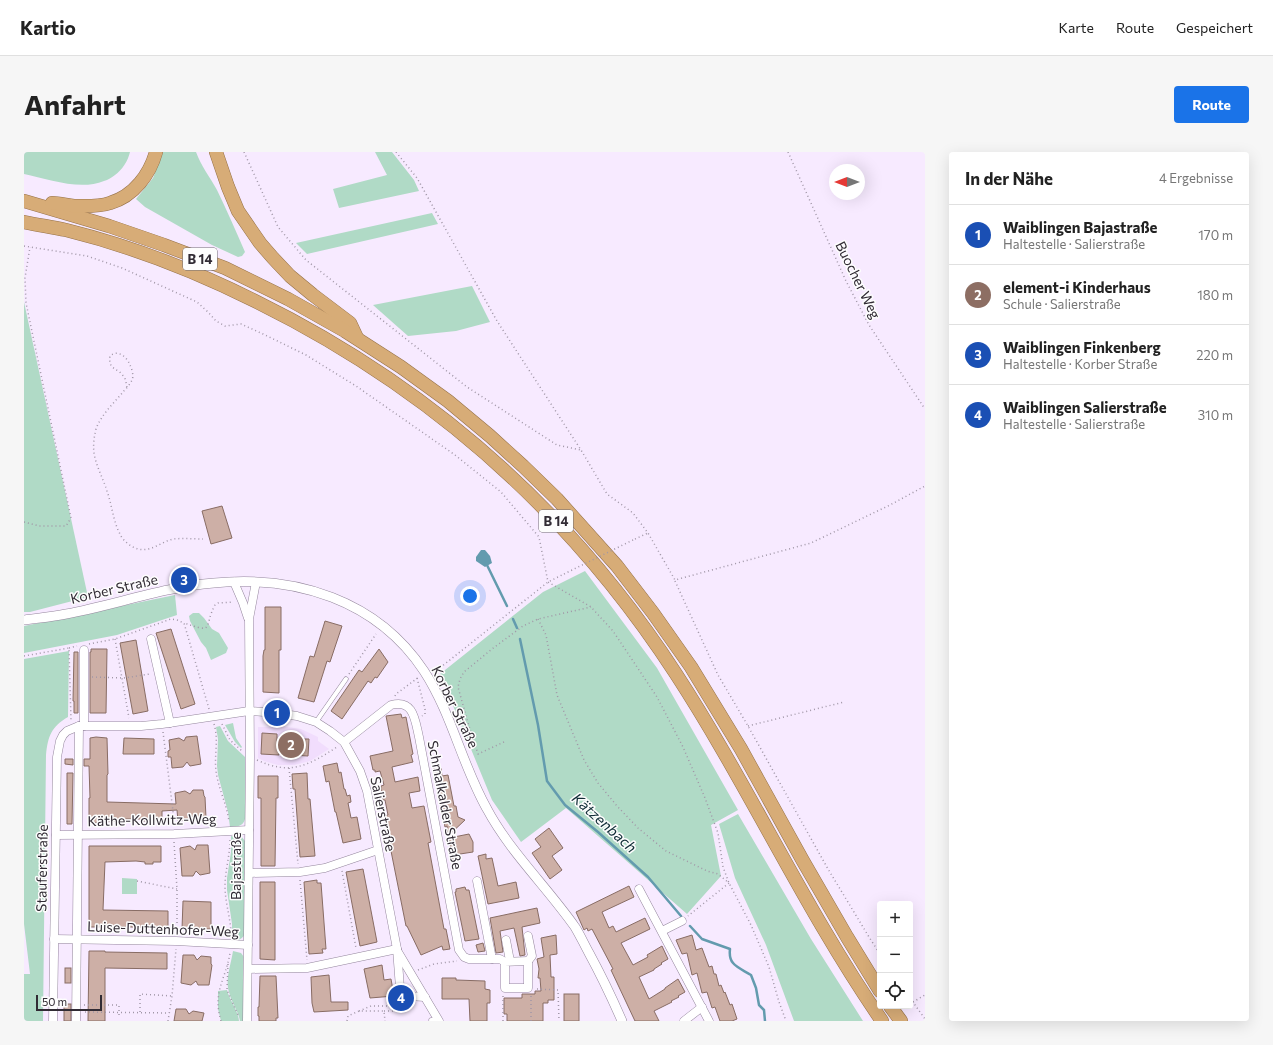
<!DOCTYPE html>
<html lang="de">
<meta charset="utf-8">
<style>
body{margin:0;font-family:Commissioner,sans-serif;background:#f6f6f6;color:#222}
.controls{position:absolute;right:12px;bottom:12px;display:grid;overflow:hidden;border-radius:4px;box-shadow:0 4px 16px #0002}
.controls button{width:36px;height:36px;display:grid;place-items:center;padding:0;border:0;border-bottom:1px solid #e0e0e0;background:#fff;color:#222;font:20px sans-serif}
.compass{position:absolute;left:805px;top:12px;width:36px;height:36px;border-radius:50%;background:#fff;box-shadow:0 4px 16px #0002;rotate:270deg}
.scale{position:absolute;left:12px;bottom:10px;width:66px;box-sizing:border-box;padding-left:4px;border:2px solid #312b34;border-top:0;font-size:11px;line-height:14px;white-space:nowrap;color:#312b34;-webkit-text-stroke:3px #fdfdfd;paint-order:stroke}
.you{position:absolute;left:446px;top:444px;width:14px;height:14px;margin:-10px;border:3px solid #fff;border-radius:50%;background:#1a73e8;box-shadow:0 0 0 6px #1a73e833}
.badge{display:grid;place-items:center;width:26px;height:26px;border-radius:50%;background:#1a73e8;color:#fff;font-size:13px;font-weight:700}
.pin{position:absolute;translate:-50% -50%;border:2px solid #fff;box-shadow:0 1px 4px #0006}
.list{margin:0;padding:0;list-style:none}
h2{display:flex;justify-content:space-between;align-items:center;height:52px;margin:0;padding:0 16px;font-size:17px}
h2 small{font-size:13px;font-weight:400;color:#767676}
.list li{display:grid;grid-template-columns:26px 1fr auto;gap:12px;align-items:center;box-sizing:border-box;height:60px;padding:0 16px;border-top:1px solid #e0e0e0}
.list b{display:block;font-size:15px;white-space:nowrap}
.list p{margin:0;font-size:13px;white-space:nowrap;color:#767676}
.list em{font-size:13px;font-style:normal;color:#767676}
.icon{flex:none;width:22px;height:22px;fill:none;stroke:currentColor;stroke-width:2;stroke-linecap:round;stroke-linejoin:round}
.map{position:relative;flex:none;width:901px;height:869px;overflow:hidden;border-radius:4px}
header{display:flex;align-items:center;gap:24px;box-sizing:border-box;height:56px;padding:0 20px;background:#fff;border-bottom:1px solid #e0e0e0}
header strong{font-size:19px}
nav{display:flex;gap:22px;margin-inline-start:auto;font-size:14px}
.intro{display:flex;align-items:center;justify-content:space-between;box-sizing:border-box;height:96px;padding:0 24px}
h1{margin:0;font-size:28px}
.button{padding:10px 18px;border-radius:4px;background:#1a73e8;color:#fff;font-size:14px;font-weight:700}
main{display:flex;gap:24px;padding:0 24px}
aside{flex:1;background:#fff;border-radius:4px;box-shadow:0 4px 16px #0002}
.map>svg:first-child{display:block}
.built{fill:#f1ddfd}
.green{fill:#b0dac6}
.water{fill:#639bae}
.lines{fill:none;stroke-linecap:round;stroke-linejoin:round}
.stream{stroke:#639bae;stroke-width:2.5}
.building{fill:#cdafa6;stroke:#886c64}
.service-casing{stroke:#94869d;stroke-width:5}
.minor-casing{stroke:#94869d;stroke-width:9}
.tertiary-casing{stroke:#94869d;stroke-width:10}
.trunk-casing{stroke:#967249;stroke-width:14}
.path{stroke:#a197a7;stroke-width:1.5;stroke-dasharray:1 3;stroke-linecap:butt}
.service{stroke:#fff;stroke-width:4}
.minor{stroke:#fff;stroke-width:8}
.tertiary{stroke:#fff;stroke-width:9}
.trunk{stroke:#d7ac77;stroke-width:13}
.path-bridge{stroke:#a197a7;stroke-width:1.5;stroke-dasharray:1 3;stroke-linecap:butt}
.labels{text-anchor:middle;stroke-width:3;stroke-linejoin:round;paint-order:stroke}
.shield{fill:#fdfdfd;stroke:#6e6a70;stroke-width:1}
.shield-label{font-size:13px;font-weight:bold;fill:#312b34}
.street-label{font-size:14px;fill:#312b34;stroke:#fdfdfd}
.water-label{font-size:15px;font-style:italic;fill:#112e37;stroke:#fdfdfd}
</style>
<header>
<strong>Kartio</strong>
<nav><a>Karte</a><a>Route</a><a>Gespeichert</a></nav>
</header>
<div class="intro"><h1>Anfahrt</h1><a class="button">Route</a></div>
<main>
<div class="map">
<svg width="901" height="869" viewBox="0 0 901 869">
<rect width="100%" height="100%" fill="#f7eaff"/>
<path class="built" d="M250,573L277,577L294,585V589L305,597L286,609L270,613H254L240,609L234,606V575H248Z"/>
<g class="green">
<path d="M0,0H106C104,9 98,18 91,23C88,25 84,28 80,29C56,39 24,27 0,22Z"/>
<path d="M139,0H172C177,14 186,25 193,38C203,59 212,79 221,100L218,104L214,105L188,93L121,55L112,47L129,26Z"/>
<path d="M351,0H368L390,28L395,39L315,56L309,37L363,23Z"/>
<path d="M408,61L414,72L283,102L272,91Z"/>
<path d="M448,134L466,170L432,179L384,184L349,153Z"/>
<path d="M0,150L64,445L6,460H0Z"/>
<path d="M561,419L633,516L714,658L687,673L697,724L663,762L542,656L497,690L468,648L416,522L519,440Z"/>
<path d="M151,443L153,463L93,483L0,501V474Z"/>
<path d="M169,461H175L180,466L188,477L195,481L204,496L202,501L187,508L182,496L177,490L166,469L165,464Z"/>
<path d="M45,499L44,565C27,575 24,584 22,603L19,869H0V822H6L0,772V507Z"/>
<path d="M209,571L212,586L218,595L217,596L211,590L201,573Z"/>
<path d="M196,574L204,589L221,605V667C219,675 213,674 206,675L204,660L194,623L193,614L194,587L192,575Z"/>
<path d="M714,662L787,787L839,869H770L742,793L711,726L695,672Z"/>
<path d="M207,684H217L221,689L220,784C216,788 213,789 208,789V772L203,738V726L207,700Z"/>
<path d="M98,726L113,727V742H98Z"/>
<path d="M209,799L217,801L220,805V869H216C214,858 207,850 205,840C201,828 207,812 209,799Z"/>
<path d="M203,838C206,849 214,858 215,869H197L194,857V839Z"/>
</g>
<path class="water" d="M457,398H461L466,404L468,411L461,415L452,409V405Z"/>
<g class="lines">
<g class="stream">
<path d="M462,411L483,454"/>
<path d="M489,467L493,476"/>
<path d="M496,487L514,573L523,629L541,653L574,680L624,725L657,764"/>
<path d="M666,774L678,787L706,797C704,813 714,815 727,823L732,836L735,853L740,858L741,869"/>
</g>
</g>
<g class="building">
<path d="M198,354L208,386L187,392L178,359Z"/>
<path d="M241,455H257V498H255V541L239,540V504L240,498H241Z"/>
<path d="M301,469L318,474L306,510L303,509L290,550L274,546L286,504L290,505Z"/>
<path d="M147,477L171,552L157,557L132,481Z"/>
<path d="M112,488L124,559L109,562L96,491Z"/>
<path d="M67,497H83L82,561H66V500H67Z"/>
<path d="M355,497L364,510L353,526L351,525L347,531L344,529L318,567L307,559L335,518L338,520Z"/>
<path d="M50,500H54V561H50V549H49Z"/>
<path d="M377,562L378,566L382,565L389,602L387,603L389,610L368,615L371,630L394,625L396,639L385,641L388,656L400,654L407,690L404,691L420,777H422L426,797L419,798L418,794L397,803L383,774H382L360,664L364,663L361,648H359L357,634L360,633L356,619L351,620V618H349L346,604L369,599L362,564Z"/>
<path d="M238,581L253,582V594H255V603L237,602Z"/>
<path d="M173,584L177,612L166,614L163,610L159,615L148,616L147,605H144V599L146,598L145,588L155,586L160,589L162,585Z"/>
<path d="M72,585L83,586L84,622L83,623V650L152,652L151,641L161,639L166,642L169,638H179L180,644L181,645L182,666L171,668L168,664L164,668L154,669L153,658L138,659V669H118V667H96V669L65,671V646H66L65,614H60V607H66V586Z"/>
<path d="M100,586L130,587V602H99Z"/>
<path d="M274,587H285L284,604L267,603L266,594L273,595Z"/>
<path d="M41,607H49V613L41,612Z"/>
<path d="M313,611L315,621L317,620L320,637H321L323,644L326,643L327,650L324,651L327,666L333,665L337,687L319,691L312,660H311L305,629L302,630L299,614Z"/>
<path d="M417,616L418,624L424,623L430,654H432L434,665L441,668L424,684L423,674L421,675L409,617Z"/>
<path d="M43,621H49L48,672H43Z"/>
<path d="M283,621L284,647H286L291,704L276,705L271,637H269L268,622Z"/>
<path d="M234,624H254V646H252L251,714H237V646H234Z"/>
<path d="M525,676L539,696L528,704L538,718L526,727L508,701L517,695L511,687Z"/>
<path d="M445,682L449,690V700L436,702L437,707L429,709L425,686Z"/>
<path d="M173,693H184L186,721L176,723L172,719L169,724H158L156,696L166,694L171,698Z"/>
<path d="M65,694H137V710H129V712H121V710L112,709L81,710L79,758L144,759V775H65Z"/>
<path d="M462,702V707L468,706L474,734L492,730L495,746L464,752L454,704Z"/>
<path d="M339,717L353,790L336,794L322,720Z"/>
<path d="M293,728V731H297L302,797H298L299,801L285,802L280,730Z"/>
<path d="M236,730H251V808L236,807Z"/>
<path d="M605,734L610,745L578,760L585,776L589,774L592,780L621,766L626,777L597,791L609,813L624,805L623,803L638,794L644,807L637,811L638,812L630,817V818L615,825L625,847L641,837V836L654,827L661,840L654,844L655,845L647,849L648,850L630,859L635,869H611L587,818L589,817L568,777L564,779L563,776L560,778L552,760Z"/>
<path d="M441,735L442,738H445L455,787L441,789L431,740H432V737Z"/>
<path d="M159,749L187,750V777H158Z"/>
<path d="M513,756L516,771L498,775L501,803L496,804L490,776L476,779L479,800L472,801L466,766Z"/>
<path d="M532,783L533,802L526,803L527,825H530V848H524V851H519V869H483V862H480V846H498V842H511V839H517L516,826H514L515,817L513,807L520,805L517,786Z"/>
<path d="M668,783L672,798L678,796L685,815L688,814L690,822H692L695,834L697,833L700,841L701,840L706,853L708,852L713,867L708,869H696L691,855L688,856L683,840L678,841L673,821L668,823L663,801L658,802L652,788Z"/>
<path d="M459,791L461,799L454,800L452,793Z"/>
<path d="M65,799H81V800L143,801V817L81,816V869H64Z"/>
<path d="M159,803H170L173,808L177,804L187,805V812L188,813L185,833H174L172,829L167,833L157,831Z"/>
<path d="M358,813L360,828L367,827L370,844L346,846L340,817Z"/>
<rect x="41" y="816" width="6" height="15"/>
<path d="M305,823L307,850H324V858L290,860L288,851L287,825Z"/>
<path d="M236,824H252L254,866H252V869H235V864H234V855H235Z"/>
<path d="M418,826H432V828L461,829V837L466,838V851H463V869H446L445,847H418Z"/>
<rect x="540" y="842" width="15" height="27"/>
<rect x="40" y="852" width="7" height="17"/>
<path d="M152,857H162L165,862L169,859L180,861L178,869H150Z"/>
</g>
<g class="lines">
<g class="service-casing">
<g id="service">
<path d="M292,570L322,527"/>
<path d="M407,868H414"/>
</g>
</g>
<g class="minor-casing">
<g id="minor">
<path d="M210,430L219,451L224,466"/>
<path d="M127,487L146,571"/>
<path d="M60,574V498"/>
<path d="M320,590L367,553C390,547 391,568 395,585L435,798L440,805L445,807H476L481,810L504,809V836H481V810"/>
<path d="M32,683L150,682L225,678"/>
<path d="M225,721L276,720L301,716L354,698"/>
<path d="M453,729L468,807"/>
<path d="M615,737L685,869"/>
<path d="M638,779L658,769"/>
<path d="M504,784L508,804L504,809"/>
<path d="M30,787L152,789L224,793"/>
<path d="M482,788L486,809"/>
<path d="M374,800L415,869"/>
<path d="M224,817L283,816L373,797"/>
<path d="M29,869L33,605L36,589L39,583L43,579L55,574H117L138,572L225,559L253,561L273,564L292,570L306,579L320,590L336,619L343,639L373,797L376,836L380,841L384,844L401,845"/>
<path d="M52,869L55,574"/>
<path d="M223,869L226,605L225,467L232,430"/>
<path d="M660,869L678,855"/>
</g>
</g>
<g class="tertiary-casing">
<path id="tertiary" d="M0,468C14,466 28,465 42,462C91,453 140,435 190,431C272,423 353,448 400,519C428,562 438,613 463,657C486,700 523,735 551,775C556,783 560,792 565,801C577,823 588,846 598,869"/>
</g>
<g class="trunk-casing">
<g id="trunk">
<path d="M192,0L204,35L214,59L236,91L249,106L266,124L289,143L326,171L333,186"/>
<path d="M0,49L85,74L140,93L201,116L264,147L321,179L377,215L424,249L466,284L499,314L533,347L593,414L629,461L667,515L717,597L779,709L823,785L856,839"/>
<path d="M28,51C35,51 42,53 50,54C62,54 75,55 86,51C110,44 126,22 132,0"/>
<path d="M0,70C14,73 28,75 42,78C107,94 171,119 231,149C404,234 546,359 652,522C725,634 781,758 858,869"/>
<path d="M866,854L877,869"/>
</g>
</g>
<g class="path">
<path d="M220,0L254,75L282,108L443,235L533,293L557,298"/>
<path d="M372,0L393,26L473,169L557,298L583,342L609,361L624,381L651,428L787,391L866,353L901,334"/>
<path d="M764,0L822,129L845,173L901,257"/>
<path d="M0,94L63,104L98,116L173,150L184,160L192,169L201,174L217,172L239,182L282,203L332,234L431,303L477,340L515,385L524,430L567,455L589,479L633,545L659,595L681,646L694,681L699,715L705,731L727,773L745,815L755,850L762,869"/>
<path d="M103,235C102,232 102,227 100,225C94,215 84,219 86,204C94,197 103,205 106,213C108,217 110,224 108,228C106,232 102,237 99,240C89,252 77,263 72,277C70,285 69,293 70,301C72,314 79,326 83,339C88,353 89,369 96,382C99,389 107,395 114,397C127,400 137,390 149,387C159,386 169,387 179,387"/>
<path d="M0,370L15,374H42L47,366L2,151L1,126L6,95"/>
<path d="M611,387L624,381"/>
<path d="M651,429L694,523L724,574L804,717L845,785L856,802"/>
<path d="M514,467L522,483L533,543L560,608L574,631L593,654L614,676L642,699L683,719L694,722L705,731L664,764"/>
<path d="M91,487L105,566"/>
<path d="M65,492L91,487L147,467L153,468L160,471"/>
<path d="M45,496L53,494"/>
<path d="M0,504L45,496L47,568"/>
<path d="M408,517L417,515L524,430L540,422"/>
<path d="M325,522L352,482"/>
<path d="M68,525L100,526L126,522"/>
<path d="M393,526L401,557V562L398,564"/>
<path d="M371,544L372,542L395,525"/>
<path d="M185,557L160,471C192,482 179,475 191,453L194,451L209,450"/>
<path d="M190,572C195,588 190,603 192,619C194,636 203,652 205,670"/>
<path d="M198,572L206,588L218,599"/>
<path d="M724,574L820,550"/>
<path d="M139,580L149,659V674"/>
<path d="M480,590L454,602L444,571L434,535L436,527L440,520L468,497L499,474L514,467L567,455"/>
<path d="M233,608C267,624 285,613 313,595"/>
<path d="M265,616L274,712"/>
<path d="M206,688C206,703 201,719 201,734C201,751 207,767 207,783"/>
<path d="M150,690L153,737V782"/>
<path d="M318,719L332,796"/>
<path d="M276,728L283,808"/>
<path d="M113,729L153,737"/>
<path d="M204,812L203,838L214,863"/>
<path d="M394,818L410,812L433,809"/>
<path d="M513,837L534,838L535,869"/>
<path d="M479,844V869"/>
<path d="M886,846L901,867"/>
<path d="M889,850L901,843"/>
<path d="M60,853H95V866"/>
<path d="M335,859L347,854H383L384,852"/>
<path d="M360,859H377"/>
<path d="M61,860L145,861"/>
<path d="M116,860V842L148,844"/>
<path d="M144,869L148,844L152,797"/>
<path d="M197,869C188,840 202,827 206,801"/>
<path d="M323,869L324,864L335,859H360L361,869"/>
<path d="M507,869V844"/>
</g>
<use href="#service" class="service"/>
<use href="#minor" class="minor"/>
<use href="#tertiary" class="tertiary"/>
<use href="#trunk" class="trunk"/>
<path class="path-bridge" d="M540,422L611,387"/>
</g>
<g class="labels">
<g class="shield">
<rect x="159" y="96" width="34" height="22" rx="3"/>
<rect x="515" y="358" width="34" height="22" rx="3"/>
</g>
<g class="shield-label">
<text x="176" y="112">B 14</text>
<text x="532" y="374">B 14</text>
</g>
<g class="street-label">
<text transform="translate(834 128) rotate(64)" y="5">Buocher Weg</text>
<text transform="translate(90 437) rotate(-13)" y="5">Korber Straße</text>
<text transform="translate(431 555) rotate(64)" y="5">Korber Straße</text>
<text transform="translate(421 653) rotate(79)" y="5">Schmalkalder Straße</text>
<text transform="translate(359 662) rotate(78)" y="5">Salierstraße</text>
<text transform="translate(128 668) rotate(-1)" y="5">Käthe-Kollwitz-Weg</text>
<text transform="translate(212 714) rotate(-90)" y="5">Bajastraße</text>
<text transform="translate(18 716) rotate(-89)" y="5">Stauferstraße</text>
<text transform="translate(139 777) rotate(2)" y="5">Luise-Duttenhofer-Weg</text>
</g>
<g class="water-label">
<text transform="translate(580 671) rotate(42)" y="5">Kätzenbach</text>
</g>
</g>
</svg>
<div class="controls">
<button>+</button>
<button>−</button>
<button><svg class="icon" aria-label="locate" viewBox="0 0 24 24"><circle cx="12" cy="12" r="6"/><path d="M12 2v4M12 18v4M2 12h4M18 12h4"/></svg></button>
</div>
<svg class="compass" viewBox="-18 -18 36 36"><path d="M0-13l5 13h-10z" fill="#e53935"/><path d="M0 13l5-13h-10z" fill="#767676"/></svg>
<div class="scale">50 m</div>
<div class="you"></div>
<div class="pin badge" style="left:253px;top:561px;background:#1a4fb4">1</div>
<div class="pin badge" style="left:267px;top:593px;background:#8d6e63">2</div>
<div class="pin badge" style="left:160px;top:428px;background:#1a4fb4">3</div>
<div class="pin badge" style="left:377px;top:846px;background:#1a4fb4">4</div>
</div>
<aside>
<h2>In der Nähe<small>4 Ergebnisse</small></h2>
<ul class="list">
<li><span class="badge" style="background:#1a4fb4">1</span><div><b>Waiblingen Bajastraße</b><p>Haltestelle · Salierstraße</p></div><em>170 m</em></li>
<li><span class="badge" style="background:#8d6e63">2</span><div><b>element-i Kinderhaus</b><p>Schule · Salierstraße</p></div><em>180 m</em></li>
<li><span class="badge" style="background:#1a4fb4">3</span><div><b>Waiblingen Finkenberg</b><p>Haltestelle · Korber Straße</p></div><em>220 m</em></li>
<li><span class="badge" style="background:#1a4fb4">4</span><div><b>Waiblingen Salierstraße</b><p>Haltestelle · Salierstraße</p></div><em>310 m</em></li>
</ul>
</aside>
</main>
